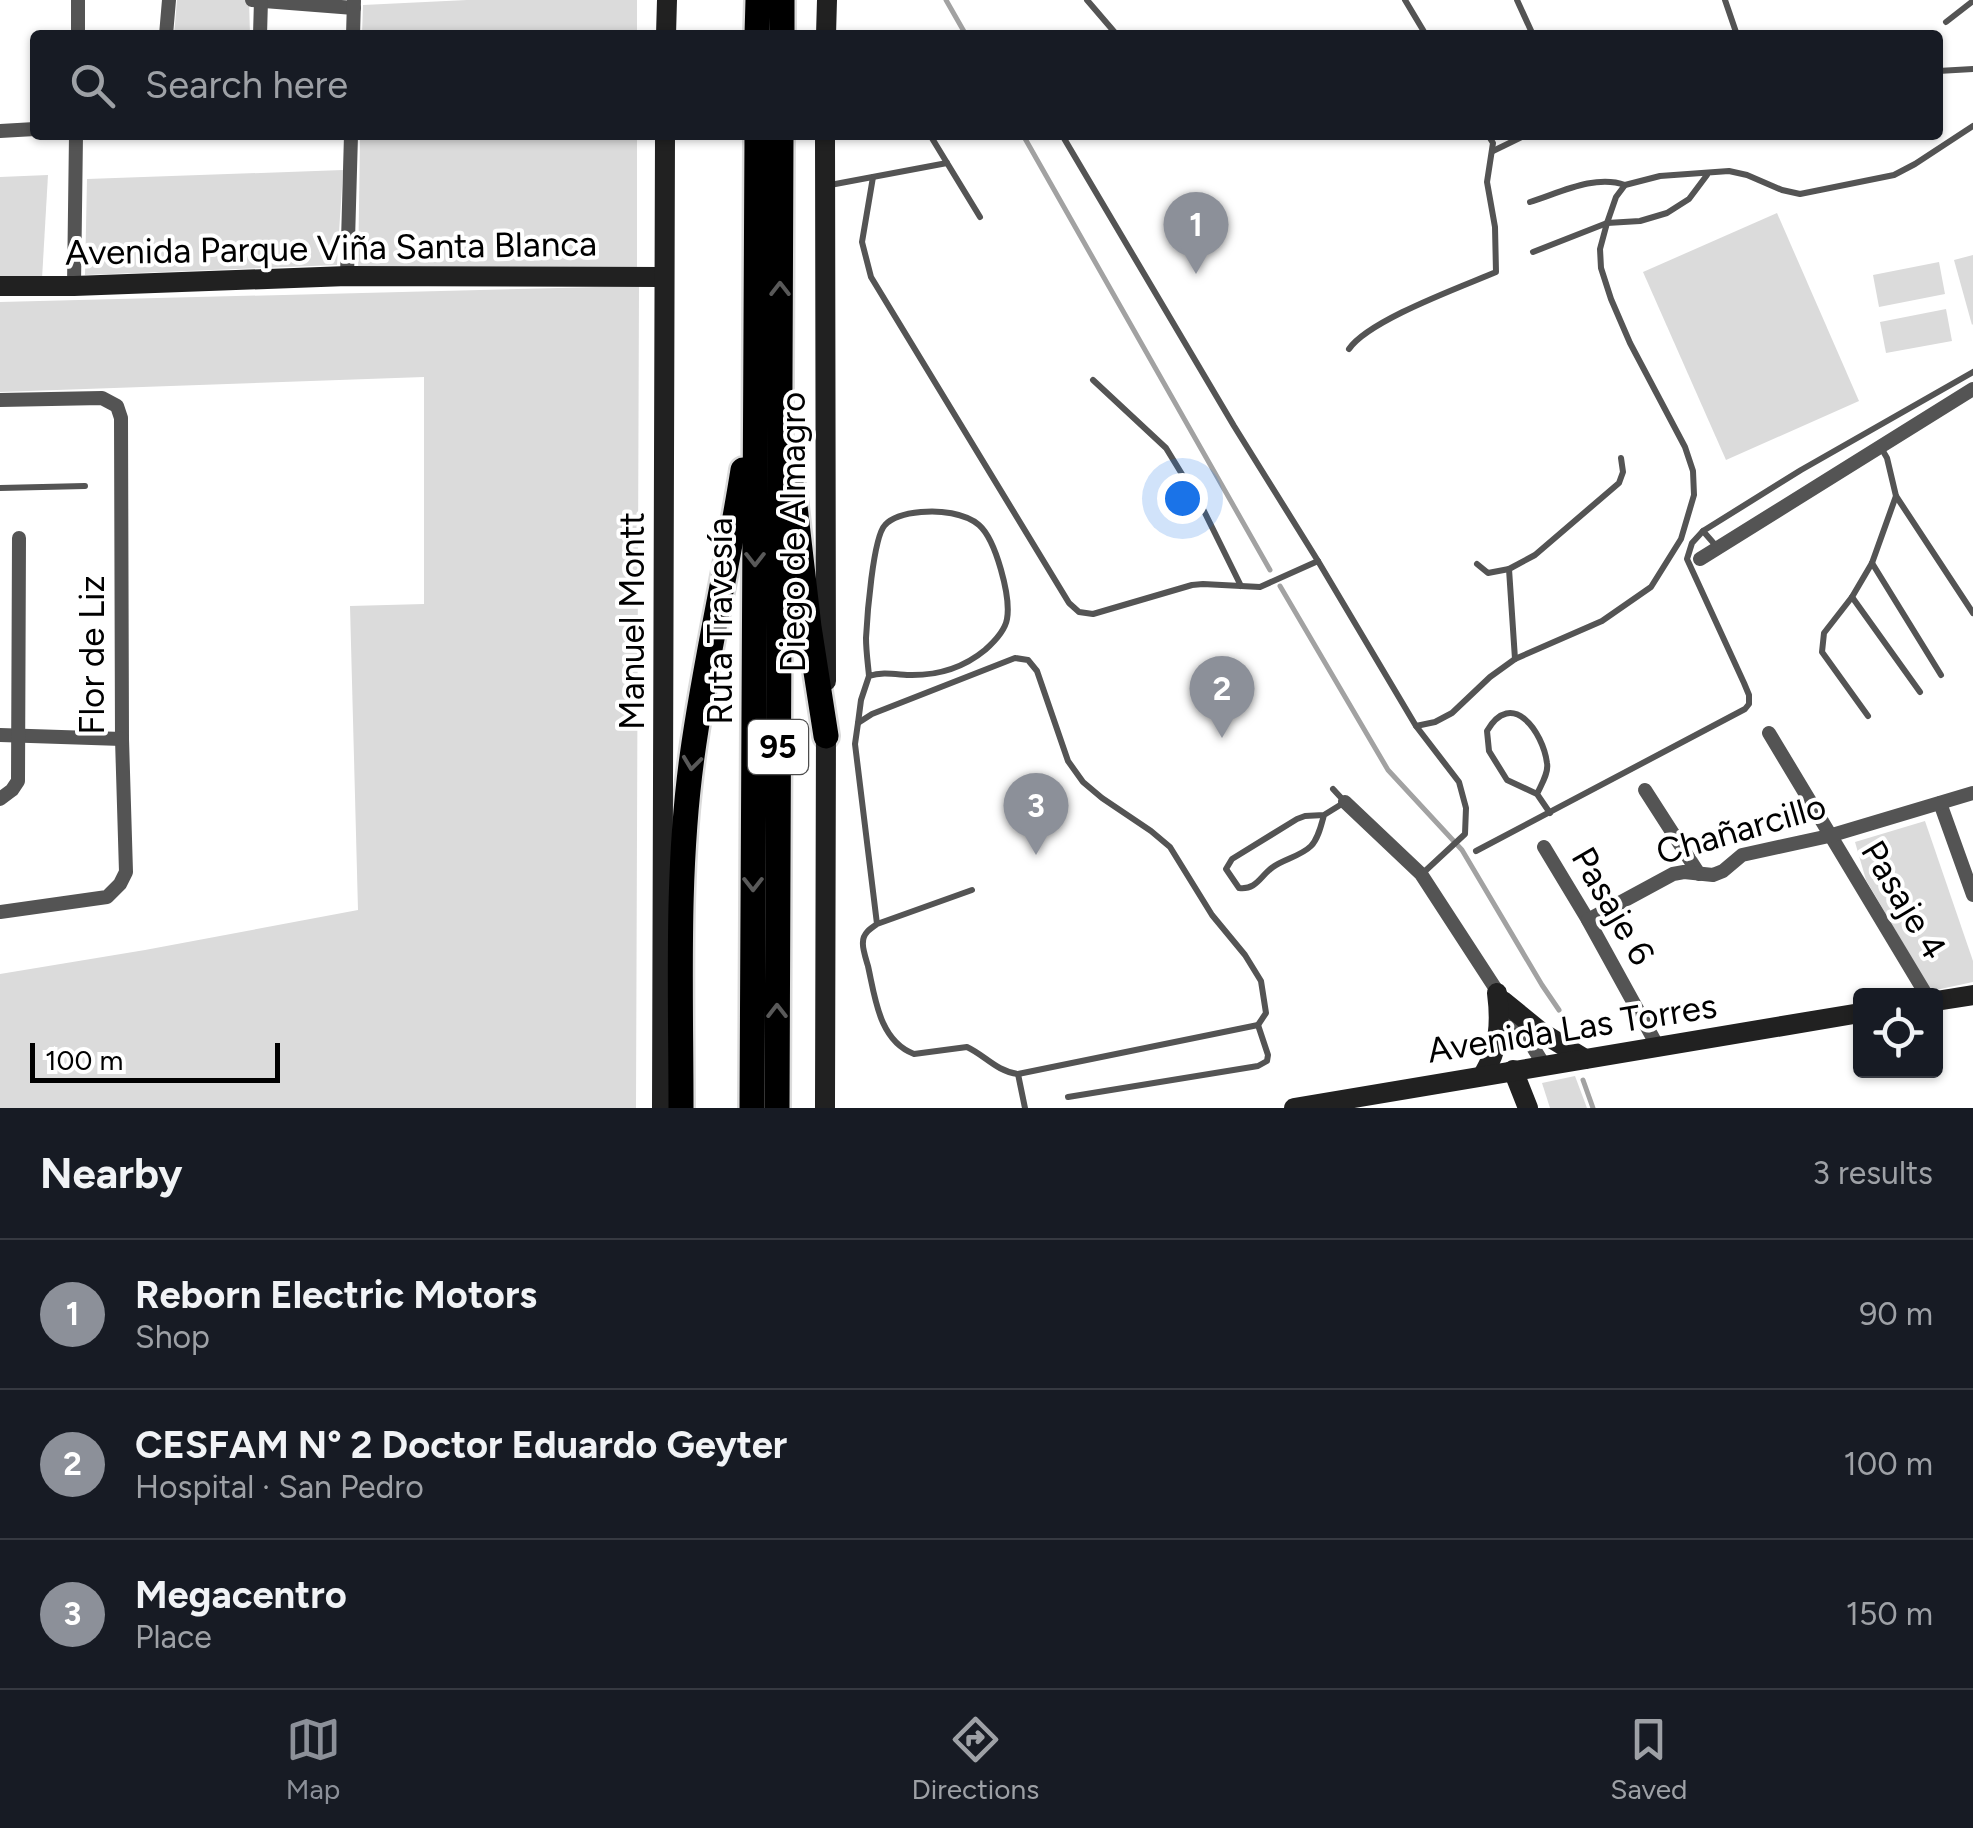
<!DOCTYPE html>
<meta charset="utf-8">
<style>
body{margin:0;font-family:Figtree,sans-serif;background:#20242c;color:#f1f3f6}
.controls{position:absolute;right:30px;bottom:30px;display:grid;overflow:hidden;border-radius:10px;box-shadow:0 2px 8px #0004}
.controls button{width:90px;height:90px;display:grid;place-items:center;padding:0;border:0;border-bottom:2px solid #363941;background:#171b24;color:#f1f3f6;font:50px sans-serif}
.scale{position:absolute;left:30px;bottom:25px;width:250px;box-sizing:border-box;padding-left:10px;border:5px solid #000;border-top:0;font-size:28px;line-height:35px;white-space:nowrap;color:#000;-webkit-text-stroke:8px #fff;paint-order:stroke}
.you{position:absolute;left:1182px;top:498px;width:35px;height:35px;margin:-25px;border:8px solid #fff;border-radius:50%;background:#1a73e8;box-shadow:0 0 0 15px #1a73e833}
.badge{display:grid;place-items:center;width:65px;height:65px;border-radius:50%;background:#8c9099;color:#fff;font-size:32px;font-weight:700}
.pin{position:absolute;translate:-50% -82px;filter:drop-shadow(0 2px 5px #0008)}
.pin::after{content:'';position:absolute;top:52px;width:35px;height:30px;background:inherit;clip-path:polygon(0 0,100% 0,50% 100%)}
.list{margin:0;padding:0;list-style:none}
h2{display:flex;justify-content:space-between;align-items:center;height:130px;margin:0;padding:0 40px;font-size:42px}
h2 small{font-size:32px;font-weight:400;color:#9ea1a6}
.list li{display:grid;grid-template-columns:65px 1fr auto;gap:30px;align-items:center;box-sizing:border-box;height:150px;padding:0 40px;border-top:2px solid #363941}
.list b{display:block;font-size:38px;white-space:nowrap}
.list p{margin:0;font-size:32px;white-space:nowrap;color:#9ea1a6}
.list em{font-size:32px;font-style:normal;color:#9ea1a6}
.icon{flex:none;width:55px;height:55px;fill:none;stroke:currentColor;stroke-width:2;stroke-linecap:round;stroke-linejoin:round}
.map{position:relative;flex:none;width:1973px;height:1108px;overflow:hidden}
.search{position:absolute;background:#171b24;box-shadow:0 2px 8px #0004;left:30px;right:30px;top:30px;height:110px;display:flex;align-items:center;gap:25px;box-sizing:border-box;padding:0 35px;border-radius:10px;color:#9ea1a6;font-size:38px}
.sheet{height:580px;background:#171b24}
nav{display:flex;justify-content:space-around;align-items:center;box-sizing:border-box;height:140px;border-top:2px solid #363941;background:#171b24;font-size:28px;color:#9ea1a6}
nav a{display:grid;justify-items:center;gap:5px}
nav .on{color:#8c9099}
.map>svg:first-child{display:block}
.green{fill:#dbdbdb}
.lines{fill:none;stroke-linecap:round;stroke-linejoin:round}
.stream{stroke:#a2a2a2;stroke-width:5}
.highway-casing{stroke:#dbdbdb;stroke-width:30}
.lane{stroke:#545454;stroke-width:6}
.street{stroke:#545454;stroke-width:14}
.secondary{stroke:#212121;stroke-width:20}
.highway{stroke:#000;stroke-width:25}
.oneway{stroke:#595959}
.labels{text-anchor:middle;stroke-width:8;stroke-linejoin:round;paint-order:stroke}
.shield{fill:#fff;stroke:#4c4c4c;stroke-width:2.5}
.shield-label{font-size:32px;font-weight:bold;fill:#000}
.street-label{font-size:35px;fill:#000;stroke:#fff}
</style>
<div class="map">
<svg width="1973" height="1108" viewBox="0 0 1973 1108">
<rect width="100%" height="100%" fill="#fff"/>
<g class="green">
<path d="M177,0H249L250,35H174Z"/>
<path d="M467,0H637V35H362L363,5Z"/>
<path d="M360,135H637V273L358,279Z"/>
<path d="M343,170L337,265L85,275L87,179Z"/>
<path d="M48,175L42,279H0V177Z"/>
<path d="M1777,213L1859,401L1726,460L1643,272Z"/>
<path d="M1973,255V324L1972,325L1954,260Z"/>
<path d="M1939,262L1945,294L1879,307L1873,275Z"/>
<path d="M639,286L636,1108H0V974L145,950L358,910L350,606L424,604V377L0,392V302Z"/>
<path d="M1946,309L1952,341L1886,353L1880,322Z"/>
<path d="M1925,821L1973,961V982L1931,991L1866,880L1855,842Z"/>
<path d="M1575,1076L1587,1108H1550L1542,1083Z"/>
</g>
<g class="lines">
<g class="stream">
<path d="M946,0L966,35"/>
<path d="M1023,135L1270,570"/>
<path d="M1280,586L1388,770L1462,850L1542,985L1559,1010"/>
<path d="M1583,1080L1593,1108"/>
</g>
<g class="highway-casing">
<g id="highway">
<path d="M757,35L758,0"/>
<path d="M782,35V0"/>
<path d="M793,489L809,627L826,736"/>
<path d="M681,1108C681,991 676,873 692,757C705,661 728,566 743,470"/>
<path d="M752,1108L757,135"/>
<path d="M777,1108L781,135"/>
</g>
</g>
<g class="lane">
<path d="M1087,0L1117,35"/>
<path d="M1405,0L1426,35"/>
<path d="M1517,0L1533,35"/>
<path d="M1725,0L1737,35"/>
<path d="M1946,22L1973,1"/>
<path d="M1938,71L1973,69"/>
<path d="M930,135L980,217"/>
<path d="M1493,151L1526,135"/>
<path d="M873,177L862,242L871,277L1069,603L1079,612L1093,614L1192,585L1203,584L1260,587L1318,561L1234,426L1062,135"/>
<path d="M830,185L947,163"/>
<path d="M1530,202C1559,193 1595,174 1625,185"/>
<path d="M1533,252L1607,223L1640,221L1667,213L1689,199L1707,175"/>
<path d="M1349,349C1369,320 1461,287 1496,272L1495,227L1487,182L1493,143L1488,135"/>
<path d="M1093,380L1166,448L1202,507L1241,586"/>
<path d="M1880,446L1887,458L1896,496L1973,613"/>
<path d="M0,488L85,486"/>
<path d="M1703,531L1801,470L1973,372"/>
<path d="M1318,561L1416,726L1459,782L1466,808L1465,834L1423,873"/>
<path d="M1872,563L1941,675"/>
<path d="M1477,564L1488,573L1509,569L1535,555L1619,483L1623,472L1621,458"/>
<path d="M1509,569L1515,659"/>
<path d="M1852,597L1920,692"/>
<path d="M1868,716L1822,652L1824,633L1852,597L1872,563L1896,496"/>
<path d="M858,723L861,700L869,676C881,672 893,674 907,675C936,676 962,669 985,650C994,642 1005,631 1007,619C1011,597 996,540 979,525C965,513 939,510 921,512C910,513 893,516 885,525C873,537 867,618 866,638C866,651 868,664 869,676"/>
<path d="M1416,726L1435,722L1452,713L1490,677L1515,659L1602,621L1651,587L1681,539L1694,495L1693,471L1685,447L1630,343L1611,299L1601,268L1600,249L1607,223L1616,197L1625,185L1660,176L1729,171L1747,175L1782,190L1800,194L1894,175L1915,164L1973,126"/>
<path d="M1537,794C1541,785 1549,773 1547,763C1543,732 1512,688 1487,731L1489,751L1507,780L1537,794L1550,813"/>
<path d="M1324,815C1321,826 1318,839 1311,846C1301,856 1284,859 1273,867C1260,876 1257,890 1239,888L1226,869L1232,859L1297,819L1305,816L1324,815L1345,802L1333,789"/>
<path d="M1476,851L1745,709L1749,704V695L1744,683L1687,559L1692,543L1703,531L1717,547"/>
<path d="M877,924L855,744L858,723L872,714L1015,658L1028,660L1037,671L1068,761L1083,782L1102,798L1151,831L1170,847L1212,915L1245,955L1261,981L1266,1013L1258,1025L1018,1074C996,1071 986,1056 967,1047L914,1054C879,1041 875,997 868,966C866,959 862,948 863,942C863,933 871,928 877,924L972,890"/>
<path d="M1018,1074L1025,1108"/>
<path d="M1068,1097L1258,1066L1267,1061L1268,1055L1258,1025"/>
</g>
<g class="street">
<path d="M252,0L354,8"/>
<path d="M78,35V0"/>
<path d="M166,35L169,0"/>
<path d="M260,35L261,0"/>
<path d="M353,35L354,1"/>
<path d="M0,131L35,129"/>
<path d="M347,276L351,135"/>
<path d="M74,286L76,135"/>
<path d="M0,400L102,398L117,406L121,418L122,739L126,872L120,884L107,897L0,912"/>
<path d="M1700,559L1973,389"/>
<path d="M1769,733L1927,996"/>
<path d="M0,735L122,739"/>
<path d="M1645,790L1699,874"/>
<path d="M0,799L12,790L18,781L19,538"/>
<path d="M1345,802L1421,874L1501,997"/>
<path d="M1940,803L1973,895"/>
<path d="M1544,847L1588,920L1658,1047"/>
<path d="M1588,920L1673,874L1684,872L1713,875L1723,871L1742,855L1829,836L1973,793"/>
<path d="M1513,1015L1544,1065"/>
</g>
<g class="secondary">
<path d="M666,35L667,0"/>
<path d="M826,35L827,0"/>
<path d="M825,135L826,681"/>
<path d="M0,286H74L347,276L664,277"/>
<path d="M1503,1001L1541,1032L1585,1059"/>
<path d="M1936,1001L1973,995"/>
<path d="M1513,1070L1528,1108"/>
<path d="M1483,1075C1499,1048 1501,1024 1497,993"/>
<path d="M662,1108L665,135"/>
<path d="M825,1108L826,725"/>
<path d="M1294,1108L1860,1013"/>
</g>
<use href="#highway" class="highway"/>
</g>
<defs><path id="oneway-chevron" d="M-2-3.5L2.5 0L-2 3.5" fill="none" stroke-width="1.6" stroke-linecap="round" stroke-linejoin="round" transform="scale(2.5)"/></defs>
<g class="oneway">
<use href="#oneway-chevron" transform="translate(780 289) rotate(-90)"/>
<use href="#oneway-chevron" transform="translate(755 559) rotate(90)"/>
<use href="#oneway-chevron" transform="translate(692 763) rotate(97)"/>
<use href="#oneway-chevron" transform="translate(753 884) rotate(90)"/>
<use href="#oneway-chevron" transform="translate(777 1011) rotate(-90)"/>
</g>
<g class="labels">
<rect class="shield" x="748" y="720" width="60" height="54" rx="8"/>
<g class="shield-label">
<text x="778" y="758">95</text>
</g>
<g class="street-label">
<text transform="translate(331 248) rotate(-1)" y="12">Avenida Parque Viña Santa Blanca</text>
<text transform="translate(793 532) rotate(-90)" y="12">Diego de Almagro</text>
<text transform="translate(632 621) rotate(-90)" y="12">Manuel Montt</text>
<text transform="translate(720 621) rotate(-90)" y="12">Ruta Travesía</text>
<text transform="translate(92 655) rotate(-90)" y="12">Flor de Liz</text>
<text transform="translate(1741 829) rotate(-16)" y="12">Chañarcillo</text>
<text transform="translate(1904 900) rotate(59)" y="12">Pasaje 4</text>
<text transform="translate(1613 906) rotate(60)" y="12">Pasaje 6</text>
<text transform="translate(1572 1028) rotate(-9)" y="12">Avenida Las Torres</text>
</g>
</g>
</svg>
<div class="controls">
<button><svg class="icon" aria-label="locate" viewBox="0 0 24 24"><circle cx="12" cy="12" r="6"/><path d="M12 2v4M12 18v4M2 12h4M18 12h4"/></svg></button>
</div>
<div class="scale">100 m</div>
<div class="you"></div>
<div class="pin badge" style="left:1196px;top:274px">1</div>
<div class="pin badge" style="left:1222px;top:738px">2</div>
<div class="pin badge" style="left:1036px;top:855px">3</div>
<div class="search"><svg class="icon" aria-label="search" viewBox="0 0 24 24"><circle cx="10" cy="10" r="6"/><path d="M15 15l6 6"/></svg>Search here</div>
</div>
<section class="sheet">
<h2>Nearby<small>3 results</small></h2>
<ul class="list">
<li><span class="badge">1</span><div><b>Reborn Electric Motors</b><p>Shop</p></div><em>90 m</em></li>
<li><span class="badge">2</span><div><b>CESFAM N° 2 Doctor Eduardo Geyter</b><p>Hospital · San Pedro</p></div><em>100 m</em></li>
<li><span class="badge">3</span><div><b>Megacentro</b><p>Place</p></div><em>150 m</em></li>
</ul>
</section>
<nav>
<a class="on"><svg class="icon" aria-label="map" viewBox="0 0 24 24"><path d="M3 6l6-2 6 2 6-2v14l-6 2-6-2-6 2zM9 4v14M15 6v14"/></svg>Map</a>
<a><svg class="icon" aria-label="directions" viewBox="0 0 24 24"><path d="M12 3l9 9-9 9-9-9zM9 14v-3h6M13 9l2 2-2 2"/></svg>Directions</a>
<a><svg class="icon" aria-label="saved" viewBox="0 0 24 24"><path d="M7 4h10v16l-5-4-5 4z"/></svg>Saved</a>
</nav>
